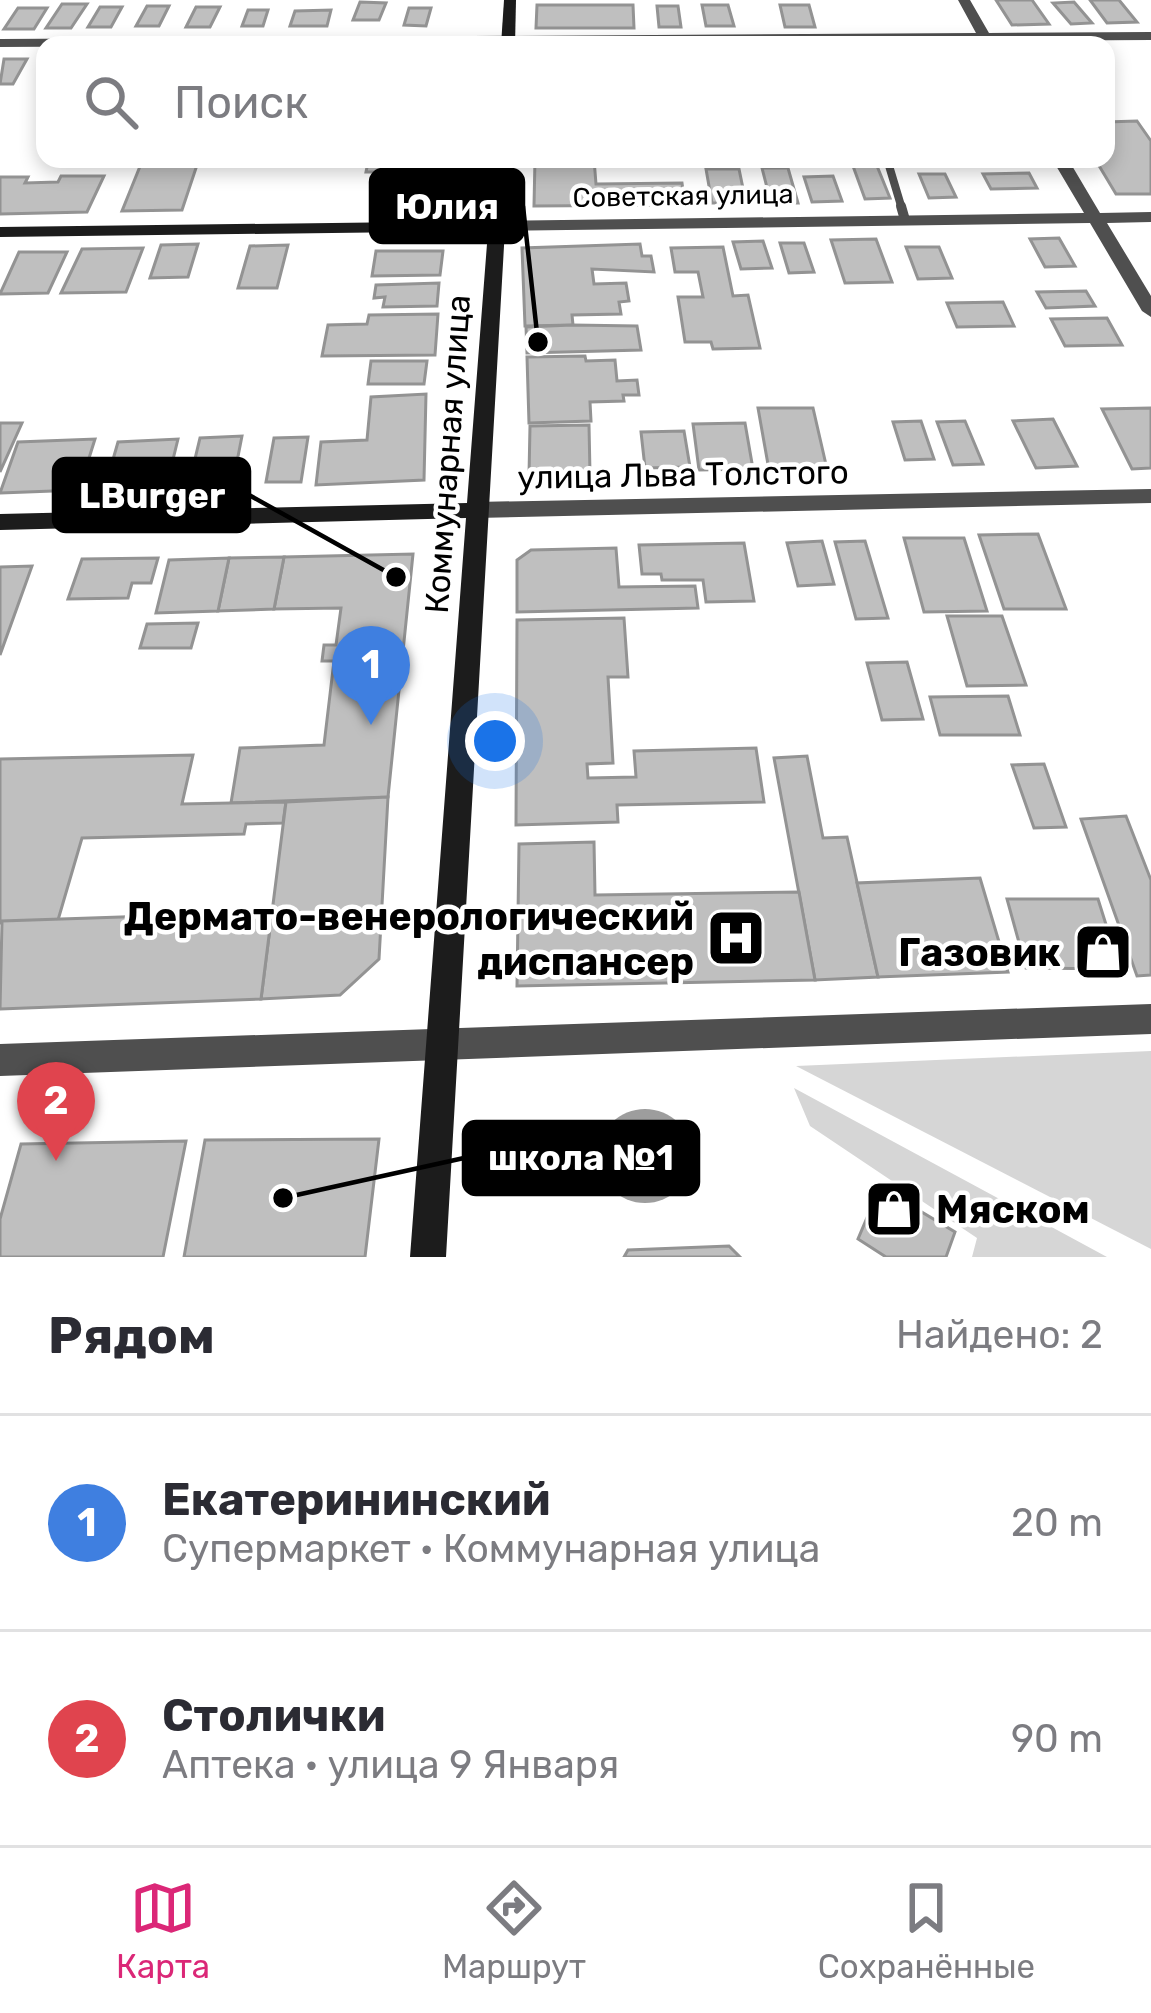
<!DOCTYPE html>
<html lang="ru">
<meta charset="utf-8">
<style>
body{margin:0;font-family:Rubik,sans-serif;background:#f2f2f3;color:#2b2b33}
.you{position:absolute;left:495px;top:741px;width:42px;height:42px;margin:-30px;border:9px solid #fff;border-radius:50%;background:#1a73e8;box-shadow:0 0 0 18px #1a73e833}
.badge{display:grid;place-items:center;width:78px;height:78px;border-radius:50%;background:#db2777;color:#fff;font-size:39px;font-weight:700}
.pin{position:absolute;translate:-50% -99px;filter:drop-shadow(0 3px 6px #0008)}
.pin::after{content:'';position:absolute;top:63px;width:42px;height:36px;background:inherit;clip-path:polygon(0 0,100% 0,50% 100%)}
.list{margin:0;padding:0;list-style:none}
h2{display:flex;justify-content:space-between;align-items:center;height:156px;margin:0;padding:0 48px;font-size:51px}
h2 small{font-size:39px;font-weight:400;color:#7c7c81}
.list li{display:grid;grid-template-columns:78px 1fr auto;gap:36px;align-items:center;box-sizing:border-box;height:216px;padding:0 48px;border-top:3px solid #e1e1e2}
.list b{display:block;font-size:45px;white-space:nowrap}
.list p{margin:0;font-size:39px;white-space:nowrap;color:#7c7c81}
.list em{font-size:39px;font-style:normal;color:#7c7c81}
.icon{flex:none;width:66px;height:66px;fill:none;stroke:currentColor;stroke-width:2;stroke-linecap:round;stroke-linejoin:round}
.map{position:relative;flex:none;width:1151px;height:1257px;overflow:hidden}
.search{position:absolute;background:#fff;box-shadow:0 6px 18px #0003;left:36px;right:36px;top:36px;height:132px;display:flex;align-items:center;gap:30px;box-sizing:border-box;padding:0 42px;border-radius:24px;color:#7c7c81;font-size:45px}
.sheet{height:588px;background:#fff}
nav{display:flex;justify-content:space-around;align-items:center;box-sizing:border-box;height:168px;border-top:3px solid #e1e1e2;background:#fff;font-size:33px;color:#7c7c81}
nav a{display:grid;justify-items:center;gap:6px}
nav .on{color:#db2777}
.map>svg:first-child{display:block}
.green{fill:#d6d6d6}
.water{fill:#9d9d9d}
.building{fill:#bfbfbf;stroke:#939393;stroke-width:3}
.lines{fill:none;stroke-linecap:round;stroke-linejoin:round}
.lane-far1{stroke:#4f4f4f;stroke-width:8}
.lane{stroke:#4f4f4f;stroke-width:10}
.street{fill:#4f4f4f;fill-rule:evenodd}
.secondary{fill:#1c1c1c;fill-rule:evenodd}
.labels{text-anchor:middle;stroke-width:9;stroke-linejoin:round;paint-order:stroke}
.far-street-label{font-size:27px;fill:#000;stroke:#fff}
.street-label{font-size:33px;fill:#000;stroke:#fff}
.near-poi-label{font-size:39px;font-weight:bold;fill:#000;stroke:#fff;text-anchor:end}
.leader{fill:none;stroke:#000;stroke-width:4.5}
.callout-dot{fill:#000;stroke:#fff;stroke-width:4.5}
.callout{fill:#000;stroke:#000;stroke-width:4.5}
.callout-label{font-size:36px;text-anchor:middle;font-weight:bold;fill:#fff}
</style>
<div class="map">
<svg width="1151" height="1257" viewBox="0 0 1151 1257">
<rect width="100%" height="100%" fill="#fff"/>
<g class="green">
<path d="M1151,1051V1249L796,1066Z"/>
<path d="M794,1088L1107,1257H972L977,1238L810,1126Z"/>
</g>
<circle class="water" cx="645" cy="1156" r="47"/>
<g class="building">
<path d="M996,0H1032L1049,24L1012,25Z"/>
<path d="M1090,0H1119L1137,22L1107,23Z"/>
<path d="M360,2L386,3L379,20H353Z"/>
<path d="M1074,2L1092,23L1071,24L1053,3Z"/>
<path d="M62,4H87L71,28H46Z"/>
<path d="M537,5H633L634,28H536Z"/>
<path d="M702,5H728L734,26H706Z"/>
<path d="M780,5H809L815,27H785Z"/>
<path d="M147,6H169L159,26H136Z"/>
<path d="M657,6H678L681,27H659Z"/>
<path d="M100,7H122L111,27H88Z"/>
<path d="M196,7H220L210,27H186Z"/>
<path d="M18,8H47L34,29H4Z"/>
<path d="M409,8H431L426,26L404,25Z"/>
<path d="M248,10H268L263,26H242Z"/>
<path d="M331,10L327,26H290L295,11Z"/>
<path d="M4,59H27L13,84H0Z"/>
<path d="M1137,121L1151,141V194H1116L1095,159H1106V122Z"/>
<path d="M143,159H199L182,210L122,211Z"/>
<path d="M416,159H460L457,182H412L414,172H366L368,162H400L399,168H414Z"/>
<path d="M535,159H594L596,184L682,183L685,205L534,206Z"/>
<path d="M853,166H877L890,198L865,199Z"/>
<path d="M762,168H788L798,203H771Z"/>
<path d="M706,169H739L746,203H712Z"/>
<path d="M1029,173L1037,188L991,189L983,174Z"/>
<path d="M919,174H945L956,197L929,198Z"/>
<path d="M61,176H104L87,212L0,214V177H28L25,183L58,182Z"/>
<path d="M833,176L842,201L812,202L804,177Z"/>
<path d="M1059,238L1075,266L1045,267L1030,239Z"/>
<path d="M876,239L892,282L845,283L831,240Z"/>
<path d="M763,241L772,268L741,269L733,242Z"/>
<path d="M780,243H804L814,272L789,273Z"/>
<path d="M198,244L188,277L150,278L161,245Z"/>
<path d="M640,244L642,256H651L654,272L592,269L594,284L626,283L629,301L619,302L621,314L572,315L573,325L525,326L522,248Z"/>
<path d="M288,245L277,288H238L250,246Z"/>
<path d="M723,247L733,296L748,295L760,348L713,349L711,342H685L678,297H703L698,272H675L671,248Z"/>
<path d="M906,247H939L952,278L918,279Z"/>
<path d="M143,248L126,292L61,293L82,249Z"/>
<path d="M376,251H443L440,275L372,276Z"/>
<path d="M19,252H67L48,293L0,294Z"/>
<path d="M439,283L437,306L383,307L385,297L374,298L376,285Z"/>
<path d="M1086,291L1095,306L1046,308L1037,292Z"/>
<path d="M1003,302L1014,326L957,327L947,303Z"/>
<path d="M438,314L435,355L322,356L328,325L367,324L369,315Z"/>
<path d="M1107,318L1122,345L1065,346L1051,319Z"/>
<path d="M572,325L637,326L641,350L527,353L526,327Z"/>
<path d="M585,356L586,361L615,360L617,381L637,380L639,395H623L624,401L590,402L591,421L529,423L527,357Z"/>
<path d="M371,361H427L424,384H368Z"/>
<path d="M426,394L424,480L316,485L321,442L367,440L371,397Z"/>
<path d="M758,408H813L827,469L769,470Z"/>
<path d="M1151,408V468L1132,469L1102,409Z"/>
<path d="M1053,419L1077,466L1036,468L1013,421Z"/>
<path d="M921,421L934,459L905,460L893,422Z"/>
<path d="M965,421L983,464L953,465L937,422Z"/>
<path d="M0,423H22L0,472Z"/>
<path d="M745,423L753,469L699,470L693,424Z"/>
<path d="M589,425L590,474L529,475L530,426Z"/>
<path d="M684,431L690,467L645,468L641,432Z"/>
<path d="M242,436L233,482L189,484L200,438Z"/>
<path d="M308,437L301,482H266L274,438Z"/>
<path d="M95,439L79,490L0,493L18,442Z"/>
<path d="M178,439L166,488L104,491L118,442Z"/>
<path d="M1038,534L1066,609H1004L979,535Z"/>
<path d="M904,538H964L987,611L924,612Z"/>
<path d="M822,541L834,584L798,586L787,543Z"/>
<path d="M865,541L888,618L856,619L835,542Z"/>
<path d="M744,543L754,601L706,602L703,580H662L661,574H642L639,545Z"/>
<path d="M616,548L619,587L695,586L698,608L517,612V560L531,550Z"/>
<path d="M413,554L388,797L231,803L240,748L324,745L334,661H322L324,645H336L341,608L274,609L284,557Z"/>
<path d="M284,557L274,609L218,611L229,558Z"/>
<path d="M158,558L151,583H132L128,598L68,599L82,559Z"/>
<path d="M229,558L218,611L156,613L169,560Z"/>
<path d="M32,566L0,655V567Z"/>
<path d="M947,616H1002L1026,685L967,686Z"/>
<path d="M624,618L628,677H608L613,763L587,764L588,778L636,777L634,751L756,748L764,802L617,805L618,822L516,825L517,620Z"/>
<path d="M198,623L191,648H140L147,624Z"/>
<path d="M907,662L923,719L882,720L867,663Z"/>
<path d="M1008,696L1020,735H940L930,697Z"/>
<path d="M193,755L182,804L286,802L283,823L246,824L244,834L82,838L58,920L0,923V759Z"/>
<path d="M807,756L823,838L847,837L878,977L815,980L774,758Z"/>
<path d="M1044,764L1066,827L1034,828L1012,765Z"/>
<path d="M388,797L379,959L340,995L261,999L286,802Z"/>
<path d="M1126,816L1151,880V975L1137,976L1081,819Z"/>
<path d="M594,842L595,895L799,892L815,980L517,986L519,844Z"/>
<path d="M980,878L1008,972L878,977L857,883Z"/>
<path d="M1007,899H1098L1120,969L1026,968Z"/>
<path d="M272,912L261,999L0,1009L2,921Z"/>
<path d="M379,1139L365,1257H184L205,1140Z"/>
<path d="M186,1141L163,1257H0V1219L21,1144Z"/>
<path d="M880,1187L955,1232L946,1257H886L858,1239Z"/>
<path d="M729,1246L740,1257H624L628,1250Z"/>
</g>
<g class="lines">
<path class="lane-far1" d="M887,159L902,209"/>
<path class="lane" d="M901,206L905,220"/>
<g class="street">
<path d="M958,0H970L989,33L1151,32V40L994,41L996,45H982L980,41L0,47V39L976,33Z"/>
<path d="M1052,159H1068L1100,213L1151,212V222L1107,223L1151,296V317L1142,311L1090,223L496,231L488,226L496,221L1084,213Z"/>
<path d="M1151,489V503L476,518L465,510L476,502Z"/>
<path d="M1151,1004V1034L0,1076V1044Z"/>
</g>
<g class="secondary">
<path d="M504,0H516L515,45H501Z"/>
<path d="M493,159H509L446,1257H410L466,518L0,530V514L467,503L488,231L0,237V227L488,221Z"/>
</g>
</g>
<defs>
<g id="hospital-square" transform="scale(3)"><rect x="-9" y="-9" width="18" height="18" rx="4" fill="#000" stroke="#fff"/><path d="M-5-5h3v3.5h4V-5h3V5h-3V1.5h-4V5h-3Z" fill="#fff"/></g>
<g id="shop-square" transform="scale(3)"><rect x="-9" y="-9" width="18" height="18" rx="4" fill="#000" stroke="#fff"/><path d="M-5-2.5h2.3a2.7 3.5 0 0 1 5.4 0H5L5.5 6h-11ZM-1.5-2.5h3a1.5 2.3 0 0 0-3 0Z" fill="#fff"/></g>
</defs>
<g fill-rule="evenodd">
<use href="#hospital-square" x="736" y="938"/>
<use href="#shop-square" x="1103" y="952"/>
<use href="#shop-square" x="894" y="1209"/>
</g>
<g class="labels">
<g class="far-street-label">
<text transform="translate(683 196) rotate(-1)" y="9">Советская улица</text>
</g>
<g class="street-label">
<text transform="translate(447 454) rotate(-86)" y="12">Коммунарная улица</text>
<text transform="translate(683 474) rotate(-1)" y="12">улица Льва Толстого</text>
</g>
<g class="near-poi-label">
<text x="694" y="930">Дермато-венерологический<tspan x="694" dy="45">диспансер</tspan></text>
<text x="1061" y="966">Газовик</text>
<text x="936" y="1223" text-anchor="start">Мяском</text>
</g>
</g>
<path class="leader" d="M538 342L523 206M396 577L249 495M283 1198L464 1158"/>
<g class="callout-dot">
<circle cx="538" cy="342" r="12"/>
<circle cx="396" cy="577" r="12"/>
<circle cx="283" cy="1198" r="12"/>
</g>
<g class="callout">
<rect x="371" y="170" width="152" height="72" rx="12"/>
<rect x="54" y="459" width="195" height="72" rx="12"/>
<rect x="464" y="1122" width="234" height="72" rx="12"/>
</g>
<g class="callout-label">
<text x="447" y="219">Юлия</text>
<text x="152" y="508">LBurger</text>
<text x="581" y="1170">школа №1</text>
</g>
</svg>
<div class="you"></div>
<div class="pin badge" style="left:371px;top:725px;background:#3f7fe0">1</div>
<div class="pin badge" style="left:56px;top:1161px;background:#e0444e">2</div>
<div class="search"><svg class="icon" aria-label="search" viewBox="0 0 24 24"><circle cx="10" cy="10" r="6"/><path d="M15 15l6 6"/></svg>Поиск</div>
</div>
<section class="sheet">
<h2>Рядом<small>Найдено: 2</small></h2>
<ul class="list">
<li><span class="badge" style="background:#3f7fe0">1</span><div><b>Екатерининский</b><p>Супермаркет · Коммунарная улица</p></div><em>20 m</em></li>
<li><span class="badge" style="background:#e0444e">2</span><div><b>Столички</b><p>Аптека · улица 9 Января</p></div><em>90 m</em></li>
</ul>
</section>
<nav>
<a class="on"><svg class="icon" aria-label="map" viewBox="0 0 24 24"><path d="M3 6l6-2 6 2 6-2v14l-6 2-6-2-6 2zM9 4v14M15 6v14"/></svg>Карта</a>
<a><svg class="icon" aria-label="directions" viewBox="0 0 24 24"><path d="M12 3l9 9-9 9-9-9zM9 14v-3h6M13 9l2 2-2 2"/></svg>Маршрут</a>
<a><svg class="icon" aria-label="saved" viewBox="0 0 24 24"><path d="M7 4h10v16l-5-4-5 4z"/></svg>Сохранённые</a>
</nav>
